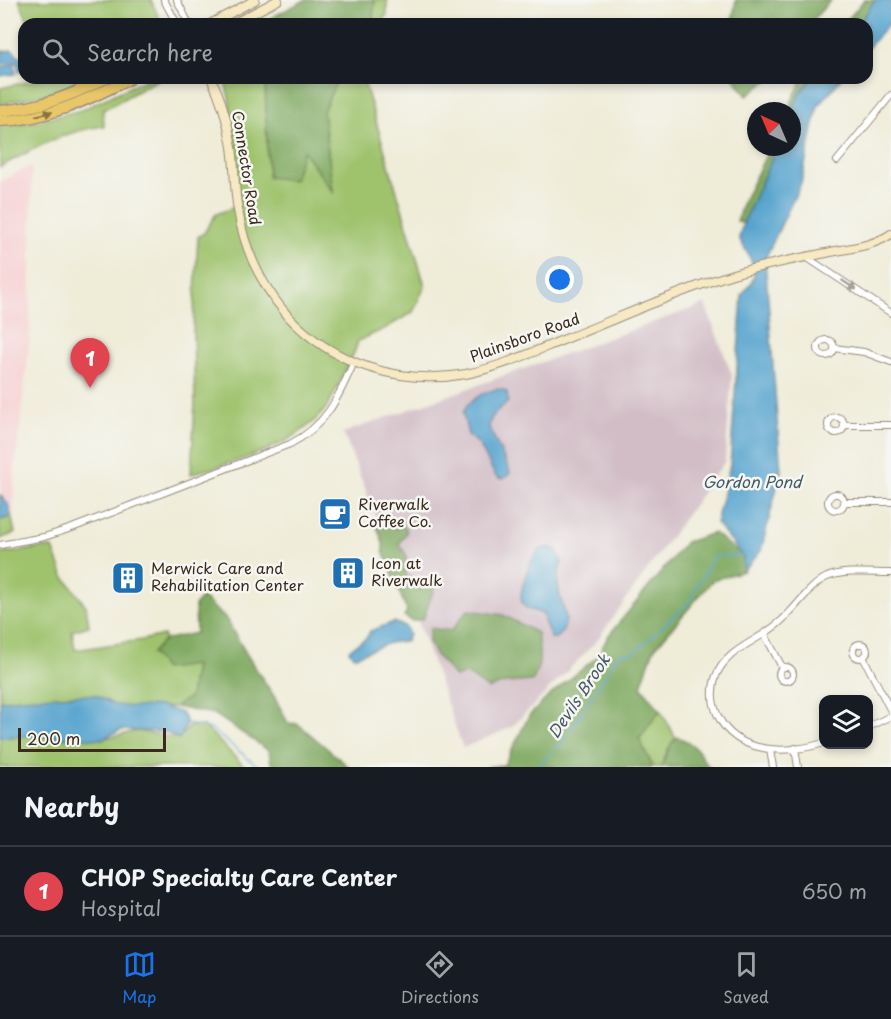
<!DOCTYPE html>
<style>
body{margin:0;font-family:"Playpen Sans",sans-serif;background:#242831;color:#f1f3f6}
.controls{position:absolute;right:18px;bottom:18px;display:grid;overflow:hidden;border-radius:12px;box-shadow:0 3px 9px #0003}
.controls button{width:54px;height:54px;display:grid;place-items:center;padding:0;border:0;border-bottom:2px solid #363941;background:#171b24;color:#f1f3f6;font:30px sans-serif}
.compass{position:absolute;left:747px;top:102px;width:54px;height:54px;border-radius:50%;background:#171b24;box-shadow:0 3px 9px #0003;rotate:316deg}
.scale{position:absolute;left:18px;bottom:15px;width:148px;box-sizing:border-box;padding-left:6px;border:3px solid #3b2a1e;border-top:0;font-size:16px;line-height:21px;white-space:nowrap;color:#3b2a1e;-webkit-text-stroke:4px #f6f6f2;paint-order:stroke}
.you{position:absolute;left:560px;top:280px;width:21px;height:21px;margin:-15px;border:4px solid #fff;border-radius:50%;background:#1a73e8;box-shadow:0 0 0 9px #1a73e833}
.badge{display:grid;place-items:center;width:39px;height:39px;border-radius:50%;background:#1a73e8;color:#fff;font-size:20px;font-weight:700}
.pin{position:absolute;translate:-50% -50px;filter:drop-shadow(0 2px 3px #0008)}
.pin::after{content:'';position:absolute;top:32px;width:21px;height:18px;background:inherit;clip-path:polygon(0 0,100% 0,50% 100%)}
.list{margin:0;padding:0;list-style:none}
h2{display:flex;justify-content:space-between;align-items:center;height:78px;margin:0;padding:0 24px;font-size:26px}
h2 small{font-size:20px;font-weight:400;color:#9ea1a6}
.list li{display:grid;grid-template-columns:39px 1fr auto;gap:18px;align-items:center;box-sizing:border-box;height:90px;padding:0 24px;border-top:2px solid #363941}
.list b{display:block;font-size:22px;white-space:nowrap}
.list p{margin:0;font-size:20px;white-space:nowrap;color:#9ea1a6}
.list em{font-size:20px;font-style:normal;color:#9ea1a6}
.icon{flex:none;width:33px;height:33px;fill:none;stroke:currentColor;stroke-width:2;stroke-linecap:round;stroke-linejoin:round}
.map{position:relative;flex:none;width:891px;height:767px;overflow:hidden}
.search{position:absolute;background:#171b24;box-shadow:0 3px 9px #0003;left:18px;right:18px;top:18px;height:66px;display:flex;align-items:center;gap:15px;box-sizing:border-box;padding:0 21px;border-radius:18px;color:#9ea1a6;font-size:22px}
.sheet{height:168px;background:#171b24}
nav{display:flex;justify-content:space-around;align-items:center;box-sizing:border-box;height:84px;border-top:2px solid #363941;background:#171b24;font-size:16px;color:#9ea1a6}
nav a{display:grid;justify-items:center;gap:3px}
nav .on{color:#1a73e8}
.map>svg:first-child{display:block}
.built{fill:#f7cfd1}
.industrial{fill:#d2bdc6}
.green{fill:#9fc36d;stroke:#6d7646;stroke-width:1.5}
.forest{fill:#7fa960;stroke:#5d6a3f;stroke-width:1.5}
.water{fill:#55a3ce;stroke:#486676;stroke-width:1.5}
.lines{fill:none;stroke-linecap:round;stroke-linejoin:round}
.stream{stroke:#55a3ce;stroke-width:1.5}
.street-casing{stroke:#958b7b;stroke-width:8}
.secondary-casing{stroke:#958b7b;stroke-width:10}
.highway-casing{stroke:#958b7b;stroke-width:13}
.street{stroke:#fff;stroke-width:6}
.secondary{stroke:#f6e9c3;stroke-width:8}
.highway{stroke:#e9c769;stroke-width:10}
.oneway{fill:#897140}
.oneway2{fill:#a79f9a}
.labels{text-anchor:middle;stroke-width:5;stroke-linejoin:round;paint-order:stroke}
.street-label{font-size:15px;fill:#3b2a1e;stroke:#f6f6f2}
.poi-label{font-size:15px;fill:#3b2a1e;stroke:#f6f6f2;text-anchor:start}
.water-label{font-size:16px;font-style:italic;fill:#455a64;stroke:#f6f6f2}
</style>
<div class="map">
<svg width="891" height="767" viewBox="0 0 891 767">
<rect width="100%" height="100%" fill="#f6f6f2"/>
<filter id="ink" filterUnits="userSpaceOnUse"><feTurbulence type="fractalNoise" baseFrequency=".0167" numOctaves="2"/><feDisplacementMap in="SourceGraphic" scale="12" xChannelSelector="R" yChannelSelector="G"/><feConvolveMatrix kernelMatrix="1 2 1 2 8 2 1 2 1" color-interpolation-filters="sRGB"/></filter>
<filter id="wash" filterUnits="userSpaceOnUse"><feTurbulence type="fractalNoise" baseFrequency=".008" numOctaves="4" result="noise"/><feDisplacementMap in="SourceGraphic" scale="24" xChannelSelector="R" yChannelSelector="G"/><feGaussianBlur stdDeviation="1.35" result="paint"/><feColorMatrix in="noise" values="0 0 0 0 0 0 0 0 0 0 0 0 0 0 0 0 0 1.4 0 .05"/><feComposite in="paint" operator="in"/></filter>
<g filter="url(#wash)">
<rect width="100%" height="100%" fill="#efecd8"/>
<path class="built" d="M32,165L30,337L14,476L13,533L0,535V182Z"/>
<path class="industrial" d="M705,304L732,375L725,461L595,643L512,727L463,748L417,619L343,433Z"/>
<g class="green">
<path d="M19,0H151L162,24H29Z"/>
<path d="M375,0H387V14L381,24H372Z"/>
<path d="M44,78H90L65,90L0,104V88Z"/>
<path d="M149,78H161L103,110L104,126C66,130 33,149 0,167V127L34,122L81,110Z"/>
<path d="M224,78H265L268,176L303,150L333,190L323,111L338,78H363L425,286L413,312L386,328L358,341C355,354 348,364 343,375C337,388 332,401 323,412C290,449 237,461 191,474L195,403L193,331L198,237L204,233L216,214L238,206L229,98Z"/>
<path d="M11,515L15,533L0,539V520L8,518Z"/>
<path d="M40,548H53L63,575L86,606L89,626L72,631L75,650L142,640L164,635V640L152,653L195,664L190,697L175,707H132L115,705L95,695L21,698L0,701V554Z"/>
<path d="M660,710L676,738L668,749L661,767H649L652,765L639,739Z"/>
<path d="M189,726H204L245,767H0V737L34,736L102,739L138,731L179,739Z"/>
</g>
<g class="forest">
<path d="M305,0H375L372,24H263V22Z"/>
<path d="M736,0H831L809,24H729L733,17Z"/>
<path d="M864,0H875L859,24H844Z"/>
<path d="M265,78H338L323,111L333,192L303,151L294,180L268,177Z"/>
<path d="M734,78H771L747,96Z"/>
<path d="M803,78H813L800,93L792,111H787Z"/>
<path d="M770,147H777L743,224L737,221L742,204Z"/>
<path d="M385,514L392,518L396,529L401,525L403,526L407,531L399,544L407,556L403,568L407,570L405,575L411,578L409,582L420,590L426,584L431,575L437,581L423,619L412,621L404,616L407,611L383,551V543L376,524L382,516Z"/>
<path d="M714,533L743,556V571L713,580L654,649L641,686L660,710L639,739L652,765L649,767H487L504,765L529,716L549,696L597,657L609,635L686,542Z"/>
<path d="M202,597L226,619L247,655L275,698L288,723L298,724L349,767H277L271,763L269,751L214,714L175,707L190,697L195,665L164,669L152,653L164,640L196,633L195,605Z"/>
<path d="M468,610L503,615L537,633C539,652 543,664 532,681L505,683L488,689L467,674L455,677L435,654L429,642L430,628L451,631Z"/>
<path d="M678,737C685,740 694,745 699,752C703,758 703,763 710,767H661L672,742Z"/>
</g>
<g class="water">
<path d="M875,0H891V21L867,49V24H859Z"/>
<path d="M11,50L14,51L17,56H21L24,59V72H19L18,65L14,62L0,64V52Z"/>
<path d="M14,64L16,74L0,76V67Z"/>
<path d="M813,78H842L818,106L801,183L765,259L781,471L761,551L743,571V556L716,523L730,465L742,296C745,290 750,286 753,279C758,267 745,250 739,238L743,224L777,147H792V111L800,93Z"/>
<path d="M496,389L503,390L507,392L508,402C500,409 490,415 489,427L509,469L510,473L504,479L498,478L495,475L479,444L468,435L463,413L467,405L480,395Z"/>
<path d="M0,495L8,504L11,515L8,518L0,520Z"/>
<path d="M549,547L557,551L562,562C557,572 557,585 560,596C564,612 572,623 557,638H551L544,621V616C539,610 529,612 524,606C515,597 531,556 540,550C543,548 546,548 549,547Z"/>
<path d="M394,622L406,627L409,635L406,641L389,643L356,656H354L349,651C355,642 367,643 370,631Z"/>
<path d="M74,695H95L115,705L132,707L161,706L182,713L187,723L179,739L165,732L121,730L102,739L34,736L0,737V701L21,698Z"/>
</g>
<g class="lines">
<g class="stream">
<path d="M187,723L211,729L259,767"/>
<path d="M537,767L564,741L619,654L635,652L688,603L714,556H743"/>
</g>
</g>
</g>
<g filter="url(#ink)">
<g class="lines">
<g class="street-casing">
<g id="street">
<path d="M164,0L177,24"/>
<path d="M177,0L189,24"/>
<path d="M837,161L891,95"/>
<path d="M806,257L891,313"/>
<circle cx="826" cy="348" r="8"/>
<path d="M834,348L864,352L891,362"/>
<circle cx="836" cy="425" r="8"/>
<path d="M844,425H891"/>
<circle cx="836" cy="502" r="8"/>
<path d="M844,502H891"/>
<path d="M0,545L44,537L72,528L290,444C327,425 338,398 354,362"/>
<path d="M765,635L782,667"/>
<circle cx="860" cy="651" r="7"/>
<path d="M863,657L891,711"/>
<circle cx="786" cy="674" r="7"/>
<path d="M868,727L891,716"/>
<path d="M824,743C787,754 737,755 718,716C712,704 711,689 716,676C727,648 760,641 781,621C796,608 810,585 827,577C844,570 872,573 891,573"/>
<path d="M795,748L798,767"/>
<path d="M770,750L773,767"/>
</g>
</g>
<g class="secondary-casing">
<g id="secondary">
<path d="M210,24L255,0"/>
<path d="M233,24L278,0"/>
<path d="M211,78C222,100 228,123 232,147C235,168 234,190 238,210C244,249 262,286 288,316C332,364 401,386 466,374C501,367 535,351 568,338C623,316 678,291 733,274C764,265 795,259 826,253C848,248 872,247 891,234"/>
</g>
</g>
<g class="highway-casing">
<g id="highway">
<path d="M0,111C42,107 68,97 106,78"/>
<path d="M0,121C48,120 89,99 131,78"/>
</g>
</g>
<use href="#street" class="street"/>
<use href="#secondary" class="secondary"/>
<use href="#highway" class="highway"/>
</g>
<defs><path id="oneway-solid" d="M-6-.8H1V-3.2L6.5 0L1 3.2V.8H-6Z" transform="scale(1.5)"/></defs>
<use class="oneway" href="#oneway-solid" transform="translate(44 114) rotate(-13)"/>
<use class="oneway2" href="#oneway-solid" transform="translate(849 285) rotate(34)"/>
</g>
<defs>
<g id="cafe-square" transform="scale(1.725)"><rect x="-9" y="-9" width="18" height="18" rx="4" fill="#1f6fb2" stroke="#f6f6f2"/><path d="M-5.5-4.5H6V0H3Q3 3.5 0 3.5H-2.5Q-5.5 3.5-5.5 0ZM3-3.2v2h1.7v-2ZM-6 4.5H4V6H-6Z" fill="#fff"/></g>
<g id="building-square" transform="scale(1.725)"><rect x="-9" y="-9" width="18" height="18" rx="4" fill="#1f6fb2" stroke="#f6f6f2"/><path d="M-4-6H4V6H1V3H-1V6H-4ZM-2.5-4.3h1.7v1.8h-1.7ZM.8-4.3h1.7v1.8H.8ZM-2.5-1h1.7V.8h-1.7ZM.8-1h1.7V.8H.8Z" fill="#fff"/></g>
</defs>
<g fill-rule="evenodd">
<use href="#cafe-square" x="335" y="514"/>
<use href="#building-square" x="348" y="573"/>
<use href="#building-square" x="128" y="578"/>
</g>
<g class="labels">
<g class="street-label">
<text transform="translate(246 168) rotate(81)" y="5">Connector Road</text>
<text transform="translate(525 338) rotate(-20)" y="5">Plainsboro Road</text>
</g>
<g class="poi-label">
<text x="358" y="510">Riverwalk<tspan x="358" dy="17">Coffee Co.</tspan></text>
<text x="371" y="569">Icon at<tspan x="371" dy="17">Riverwalk</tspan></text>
<text x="151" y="574">Merwick Care and<tspan x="151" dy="17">Rehabilitation Center</tspan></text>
</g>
<g class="water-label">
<text x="752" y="488">Gordon Pond</text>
<text transform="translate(579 696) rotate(-56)" y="6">Devils Brook</text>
</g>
</g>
</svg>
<div class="controls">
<button><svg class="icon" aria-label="layers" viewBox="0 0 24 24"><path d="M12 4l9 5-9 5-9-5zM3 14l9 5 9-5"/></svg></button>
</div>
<svg class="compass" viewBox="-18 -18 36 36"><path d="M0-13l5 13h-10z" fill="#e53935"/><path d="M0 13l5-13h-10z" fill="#9ea1a6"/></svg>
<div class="scale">200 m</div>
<div class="you"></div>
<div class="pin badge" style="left:90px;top:388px;background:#e0444e">1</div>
<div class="search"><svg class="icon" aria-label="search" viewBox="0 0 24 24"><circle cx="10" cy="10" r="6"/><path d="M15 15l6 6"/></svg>Search here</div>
</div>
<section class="sheet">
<h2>Nearby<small></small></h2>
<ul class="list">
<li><span class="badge" style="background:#e0444e">1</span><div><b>CHOP Specialty Care Center</b><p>Hospital</p></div><em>650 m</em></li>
</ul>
</section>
<nav>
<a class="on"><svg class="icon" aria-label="map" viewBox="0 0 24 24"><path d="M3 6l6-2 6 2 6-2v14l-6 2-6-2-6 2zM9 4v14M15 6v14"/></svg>Map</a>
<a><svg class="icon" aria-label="directions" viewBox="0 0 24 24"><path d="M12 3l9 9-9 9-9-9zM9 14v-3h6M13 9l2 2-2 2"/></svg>Directions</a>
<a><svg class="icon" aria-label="saved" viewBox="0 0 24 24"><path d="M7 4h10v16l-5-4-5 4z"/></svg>Saved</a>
</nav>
